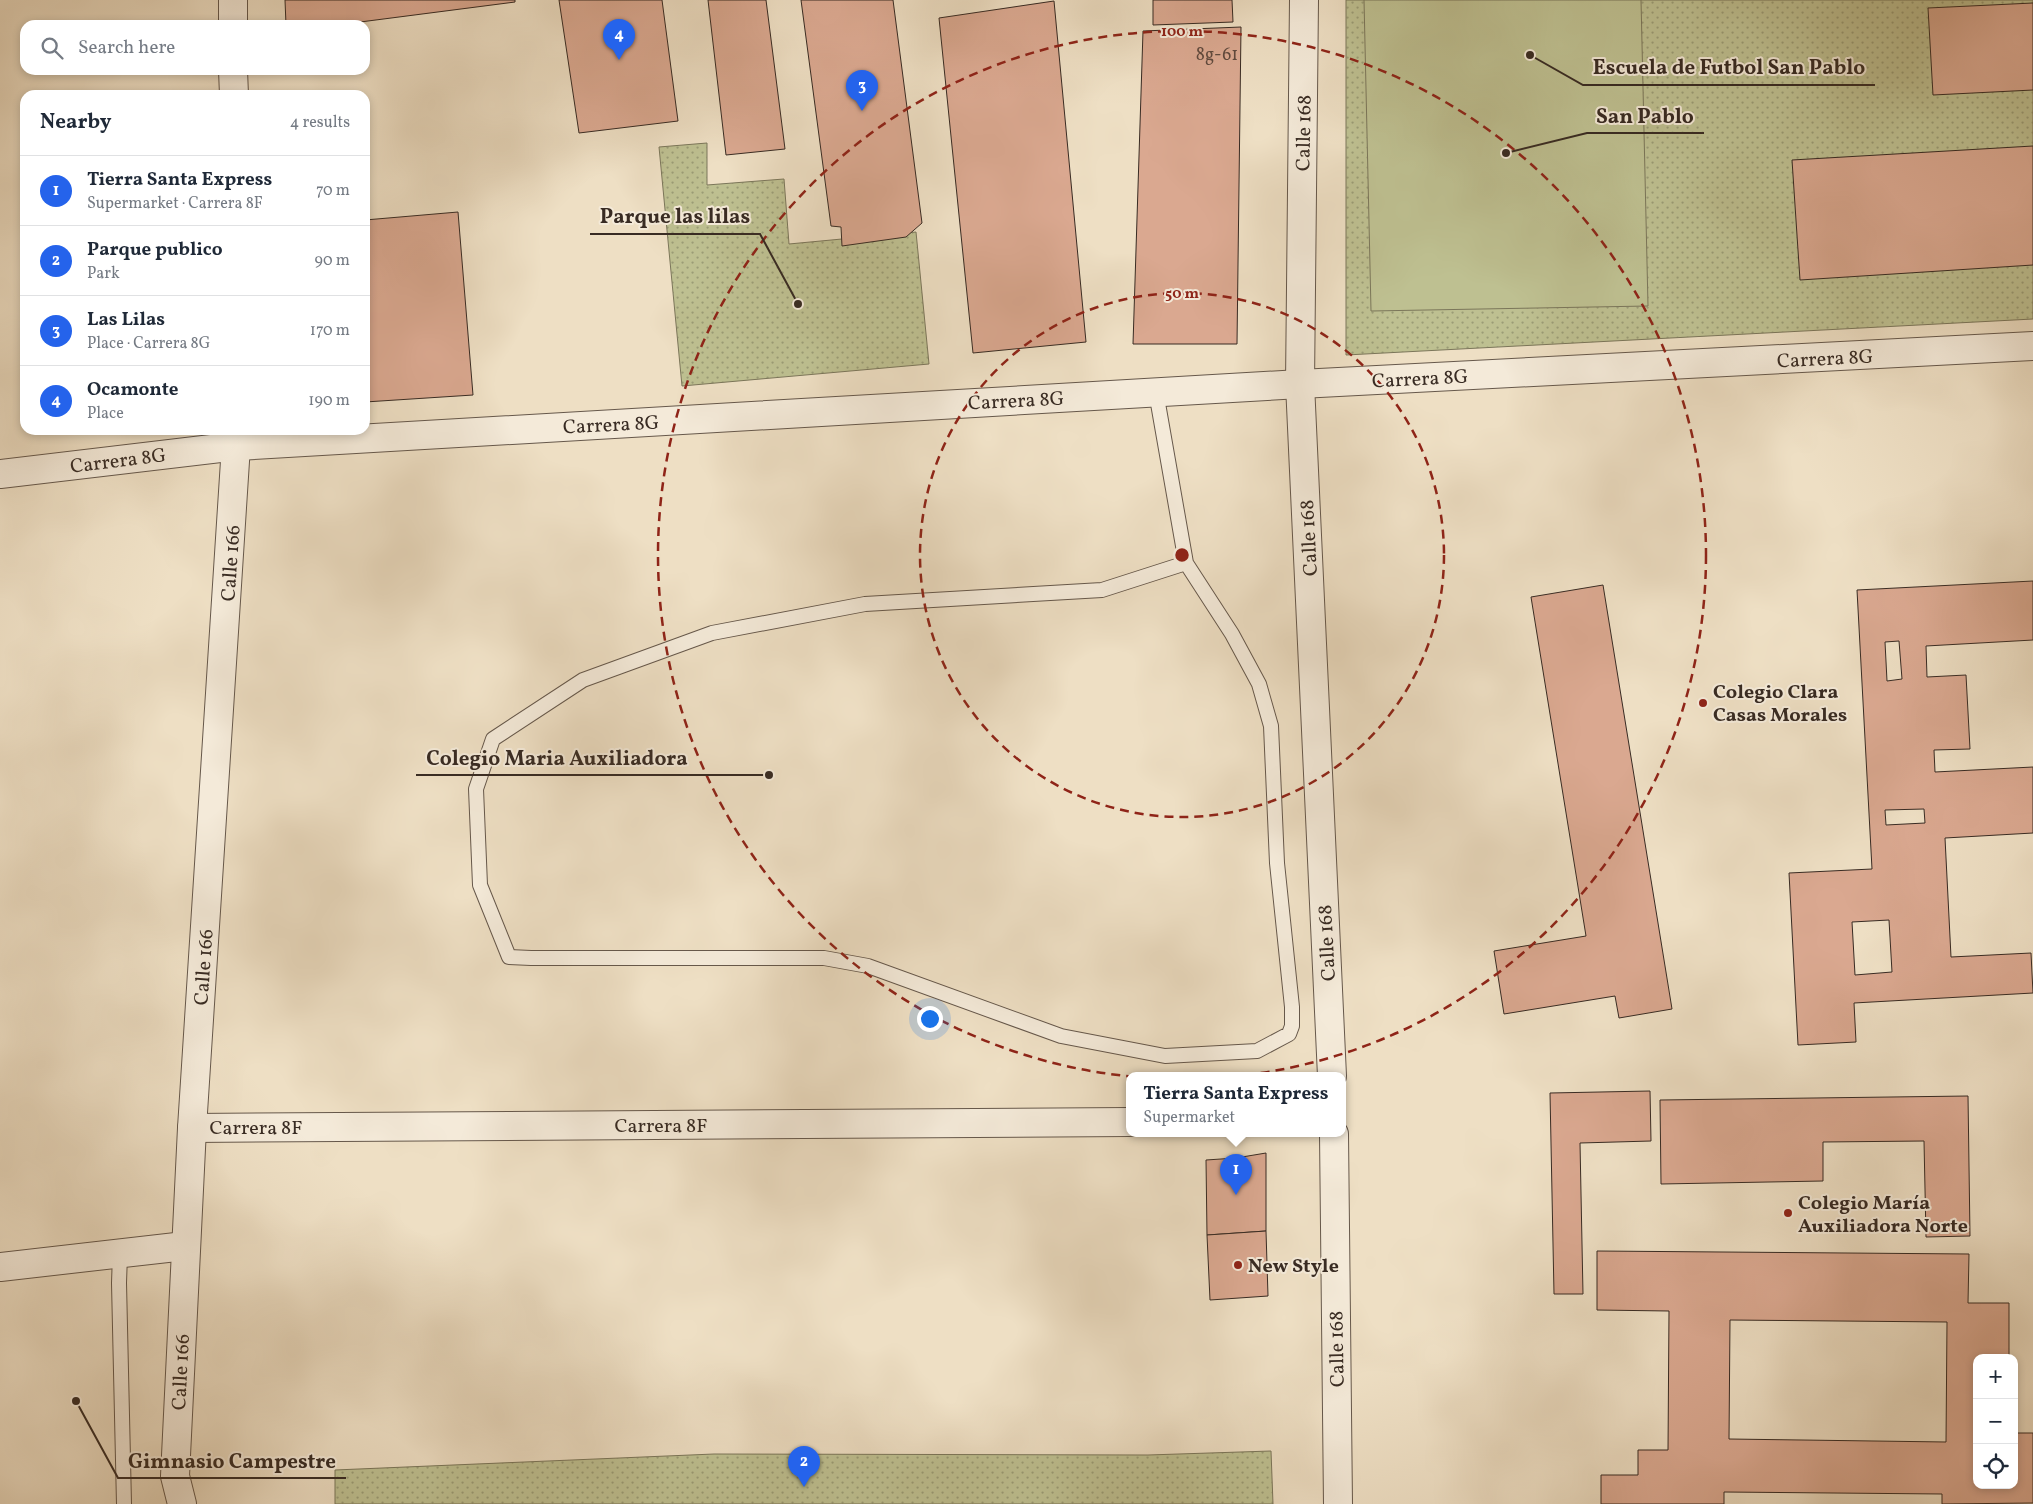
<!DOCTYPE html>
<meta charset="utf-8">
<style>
body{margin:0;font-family:Vollkorn,serif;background:#f2f2f3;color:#1f2937}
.controls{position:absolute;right:15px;bottom:15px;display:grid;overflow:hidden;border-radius:10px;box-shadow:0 2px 8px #0003}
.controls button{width:45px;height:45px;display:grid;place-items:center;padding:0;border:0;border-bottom:1px solid #e0e1e3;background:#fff;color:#1f2937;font:25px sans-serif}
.you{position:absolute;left:929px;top:1018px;width:18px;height:18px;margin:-12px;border:4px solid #fff;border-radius:50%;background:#1a73e8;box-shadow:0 0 0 8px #1a73e833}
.badge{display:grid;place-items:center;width:32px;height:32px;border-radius:50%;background:#2563eb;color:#fff;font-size:16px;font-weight:700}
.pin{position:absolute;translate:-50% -41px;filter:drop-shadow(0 1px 2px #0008)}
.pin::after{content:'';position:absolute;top:26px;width:18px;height:15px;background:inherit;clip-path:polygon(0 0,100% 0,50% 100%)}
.popup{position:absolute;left:1126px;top:1072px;width:220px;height:65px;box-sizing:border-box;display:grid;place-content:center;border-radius:10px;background:#fff;filter:drop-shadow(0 1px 4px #0005);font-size:16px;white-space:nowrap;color:#747a83}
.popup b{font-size:19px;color:#1f2937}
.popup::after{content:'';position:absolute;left:50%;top:100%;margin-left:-10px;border:10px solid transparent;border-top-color:#fff}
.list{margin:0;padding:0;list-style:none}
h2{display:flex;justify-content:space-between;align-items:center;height:65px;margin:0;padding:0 20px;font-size:21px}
h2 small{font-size:16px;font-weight:400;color:#747a83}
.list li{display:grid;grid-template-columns:32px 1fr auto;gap:15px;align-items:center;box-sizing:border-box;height:70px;padding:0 20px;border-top:1px solid #e0e1e3}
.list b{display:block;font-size:19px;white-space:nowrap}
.list p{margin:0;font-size:16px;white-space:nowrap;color:#747a83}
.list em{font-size:16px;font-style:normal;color:#747a83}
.icon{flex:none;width:28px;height:28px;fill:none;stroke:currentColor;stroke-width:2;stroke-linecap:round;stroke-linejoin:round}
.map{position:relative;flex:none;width:2033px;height:1504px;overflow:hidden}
.search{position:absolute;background:#fff;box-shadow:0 2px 8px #0003;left:20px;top:20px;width:350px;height:55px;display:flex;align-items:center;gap:12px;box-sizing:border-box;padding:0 18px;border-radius:15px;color:#747a83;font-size:19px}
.panel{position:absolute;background:#fff;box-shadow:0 2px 8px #0003;left:20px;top:90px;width:350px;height:345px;border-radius:15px}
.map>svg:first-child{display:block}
.grass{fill:url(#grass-dots);stroke:#7b765a}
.pitch{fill:#bec091;stroke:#7b765a}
.building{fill:#daa890;stroke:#382b23;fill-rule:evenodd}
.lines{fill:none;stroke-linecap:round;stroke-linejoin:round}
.service-casing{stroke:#66584b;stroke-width:16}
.minor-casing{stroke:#66584b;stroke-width:30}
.service{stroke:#f4ead9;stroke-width:14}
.minor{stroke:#f4ead9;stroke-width:28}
.ring{fill:none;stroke:#8f2418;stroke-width:2.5;stroke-dasharray:9 6}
.poi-dot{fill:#8f2418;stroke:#f4ead9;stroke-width:2}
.labels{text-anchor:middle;stroke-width:4;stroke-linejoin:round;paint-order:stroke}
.number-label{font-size:18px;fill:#604a3e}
.street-label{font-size:20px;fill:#382b23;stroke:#f4ead9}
.poi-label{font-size:20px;font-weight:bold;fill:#382b23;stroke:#f4ead9;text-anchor:start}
.centre{fill:#8f2418;stroke:#f4ead9;stroke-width:2.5}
.ring-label{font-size:15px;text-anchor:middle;font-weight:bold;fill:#8f2418;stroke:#f4ead9;stroke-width:4;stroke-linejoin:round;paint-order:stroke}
.leader{fill:none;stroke:#382b23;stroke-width:2}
.callout-dot{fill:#382b23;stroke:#f4ead9;stroke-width:2}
.callout-label{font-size:21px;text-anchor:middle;font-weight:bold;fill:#382b23;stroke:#f4ead9;stroke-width:4;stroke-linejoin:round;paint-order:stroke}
</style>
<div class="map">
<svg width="2033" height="1504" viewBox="0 0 2033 1504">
<defs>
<pattern id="grass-dots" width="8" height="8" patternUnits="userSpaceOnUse" patternTransform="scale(1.25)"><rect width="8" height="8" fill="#bec091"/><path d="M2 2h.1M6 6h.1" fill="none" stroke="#9b9c76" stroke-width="1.8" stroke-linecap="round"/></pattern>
</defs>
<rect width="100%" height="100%" fill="#eedfc4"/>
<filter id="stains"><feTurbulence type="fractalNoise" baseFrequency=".004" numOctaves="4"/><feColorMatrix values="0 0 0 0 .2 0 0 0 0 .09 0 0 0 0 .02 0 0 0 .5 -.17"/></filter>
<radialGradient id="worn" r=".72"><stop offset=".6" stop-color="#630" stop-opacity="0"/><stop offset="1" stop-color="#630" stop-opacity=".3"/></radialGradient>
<g class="grass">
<path d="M1346,0H2033V319L1346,355Z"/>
<path d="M707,143V185L784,179L789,244L916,232L929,364L682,386L659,147Z"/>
<path d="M1271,1451L1273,1504H335V1470L714,1454L1148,1455Z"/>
</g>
<path class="pitch" d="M1364,0H1641L1648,306L1371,311Z"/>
<g class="building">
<path d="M285,0H515V2L337,25H286Z"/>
<path d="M559,0H662L678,121L579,133Z"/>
<path d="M708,0H766L785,149L726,155Z"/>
<path d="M801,0H893L922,223L906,237L842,246L841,227L831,226Z"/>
<path d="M1153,0H1232L1233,22L1153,25Z"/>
<path d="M1054,1L1086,342L973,353L939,18Z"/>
<path d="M2033,3V90L1933,95L1928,8Z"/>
<path d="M1241,27L1237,344H1133L1143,31Z"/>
<path d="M2033,146V265L1800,280L1792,160Z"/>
<path d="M458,212L473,395L365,402V220Z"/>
<path d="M2033,581V640L1926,646L1927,677L1966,675L1970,749L1934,750L1935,772L2033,767V833L1945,838L1951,957L2031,953L2033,993L1854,1003L1856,1042L1798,1045L1789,873L1872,869L1857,590ZM1899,641L1902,679L1887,681L1885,642ZM1924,809L1925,823L1886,825L1885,810ZM1889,920L1892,972L1855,975L1852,922Z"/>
<path d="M1603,585L1672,1009L1619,1018L1615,996L1504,1014L1494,951L1586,936L1531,597Z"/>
<path d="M1650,1091L1651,1141L1580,1143L1583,1294H1554L1550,1093Z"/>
<path d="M1968,1096L1970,1236L1926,1237L1924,1141L1823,1142V1181L1661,1184L1660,1100Z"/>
<path d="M1266,1153V1231L1207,1235L1206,1160L1236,1158Z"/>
<path d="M1266,1231L1268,1296L1210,1300L1207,1235Z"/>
<path d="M1597,1251L1969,1254L1968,1303H2009V1358H1977V1485H2014V1433H2033V1503L1942,1504V1494L1724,1492V1504H1601V1475H1638V1450H1668L1669,1311L1597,1310ZM1730,1320L1947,1322L1946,1442L1729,1439Z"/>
</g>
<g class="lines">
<g class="service-casing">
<g id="service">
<path d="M1156,392L1186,563L1232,634L1259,684L1271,726L1277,863L1292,1007V1026L1289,1034L1257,1051L1165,1056L1061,1036L868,966L824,958H531L509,957L480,885L476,789L493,739L583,680L712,633L865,604L1102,590L1186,563"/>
<path d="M120,1254L119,1283L124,1504"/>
</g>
</g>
<g class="minor-casing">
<g id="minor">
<path d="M233,0V25"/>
<path d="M1304,0L1300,384L1332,1076"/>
<path d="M233,70L234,95"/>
<path d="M0,474L237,446L1300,384L2033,346"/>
<path d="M192,1128L1130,1122"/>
<path d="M1334,1134L1338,1504"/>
<path d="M0,1267L185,1246"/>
<path d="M182,1504L175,1476L192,1128L237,430"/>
</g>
</g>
<use href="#service" class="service"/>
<use href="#minor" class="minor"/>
</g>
<g class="ring">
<circle cx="1182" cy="555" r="262"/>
<circle cx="1182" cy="555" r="524"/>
</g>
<g class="poi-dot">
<circle cx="1703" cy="703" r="5"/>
<circle cx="1788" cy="1213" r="5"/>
<circle cx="1238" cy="1265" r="5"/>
</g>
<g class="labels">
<g class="number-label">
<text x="1217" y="60">8g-61</text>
</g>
<g class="street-label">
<text transform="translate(1303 133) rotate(-89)" y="7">Calle 168</text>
<text transform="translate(1825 358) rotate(-3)" y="7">Carrera 8G</text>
<text transform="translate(1420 378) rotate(-3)" y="7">Carrera 8G</text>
<text transform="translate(1016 400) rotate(-3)" y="7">Carrera 8G</text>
<text transform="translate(611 424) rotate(-3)" y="7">Carrera 8G</text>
<text transform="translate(118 460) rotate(-7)" y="7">Carrera 8G</text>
<text transform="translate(1308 538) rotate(-93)" y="7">Calle 168</text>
<text transform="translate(230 563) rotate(-86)" y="7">Calle 166</text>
<text transform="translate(1326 943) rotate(-93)" y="7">Calle 168</text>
<text transform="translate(203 967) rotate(-86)" y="7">Calle 166</text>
<text x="661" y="1132">Carrera 8F</text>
<text x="256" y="1134">Carrera 8F</text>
<text transform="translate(1336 1349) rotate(-91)" y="7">Calle 168</text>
<text transform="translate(180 1372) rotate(-87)" y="7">Calle 166</text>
</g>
<g class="poi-label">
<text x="1713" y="698">Colegio Clara<tspan x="1713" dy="23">Casas Morales</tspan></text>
<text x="1798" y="1209">Colegio María<tspan x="1798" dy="23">Auxiliadora Norte</tspan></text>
<text x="1248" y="1272">New Style</text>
</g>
</g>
<circle cx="1182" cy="555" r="8" class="centre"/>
<g class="ring-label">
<text x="1182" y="36">100 m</text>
<text x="1182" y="298">50 m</text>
</g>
<path class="leader" d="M1530 55L1583 85H1875M1506 153L1587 133H1704M798 304L760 234H590M769 775L697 775H416M76 1401L118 1478H346"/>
<g class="callout-dot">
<circle cx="1530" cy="55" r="5"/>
<circle cx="1506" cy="153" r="5"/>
<circle cx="798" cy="304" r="5"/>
<circle cx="769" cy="775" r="5"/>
<circle cx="76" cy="1401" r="5"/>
</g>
<g class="callout-label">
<text x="1729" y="74">Escuela de Futbol San Pablo</text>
<text x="1645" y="123">San Pablo</text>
<text x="675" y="223">Parque las lilas</text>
<text x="557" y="765">Colegio Maria Auxiliadora</text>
<text x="232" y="1468">Gimnasio Campestre</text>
</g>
<rect width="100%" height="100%" filter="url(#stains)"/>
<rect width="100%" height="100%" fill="url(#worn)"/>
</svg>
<div class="controls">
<button>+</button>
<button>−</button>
<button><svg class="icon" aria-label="locate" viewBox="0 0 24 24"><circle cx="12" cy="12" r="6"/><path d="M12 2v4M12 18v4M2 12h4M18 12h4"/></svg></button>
</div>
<div class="you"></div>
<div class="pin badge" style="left:1236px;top:1195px">1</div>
<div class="popup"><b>Tierra Santa Express</b>Supermarket</div>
<div class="pin badge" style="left:804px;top:1487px">2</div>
<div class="pin badge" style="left:862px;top:111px">3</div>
<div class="pin badge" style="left:619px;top:60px">4</div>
<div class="search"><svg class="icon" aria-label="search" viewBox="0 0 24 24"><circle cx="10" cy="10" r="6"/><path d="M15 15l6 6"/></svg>Search here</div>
<section class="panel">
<h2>Nearby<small>4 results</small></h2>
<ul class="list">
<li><span class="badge">1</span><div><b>Tierra Santa Express</b><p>Supermarket · Carrera 8F</p></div><em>70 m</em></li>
<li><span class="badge">2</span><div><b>Parque publico</b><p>Park</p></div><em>90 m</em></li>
<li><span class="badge">3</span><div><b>Las Lilas</b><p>Place · Carrera 8G</p></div><em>170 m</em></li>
<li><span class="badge">4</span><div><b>Ocamonte</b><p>Place</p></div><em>190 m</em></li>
</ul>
</section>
</div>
